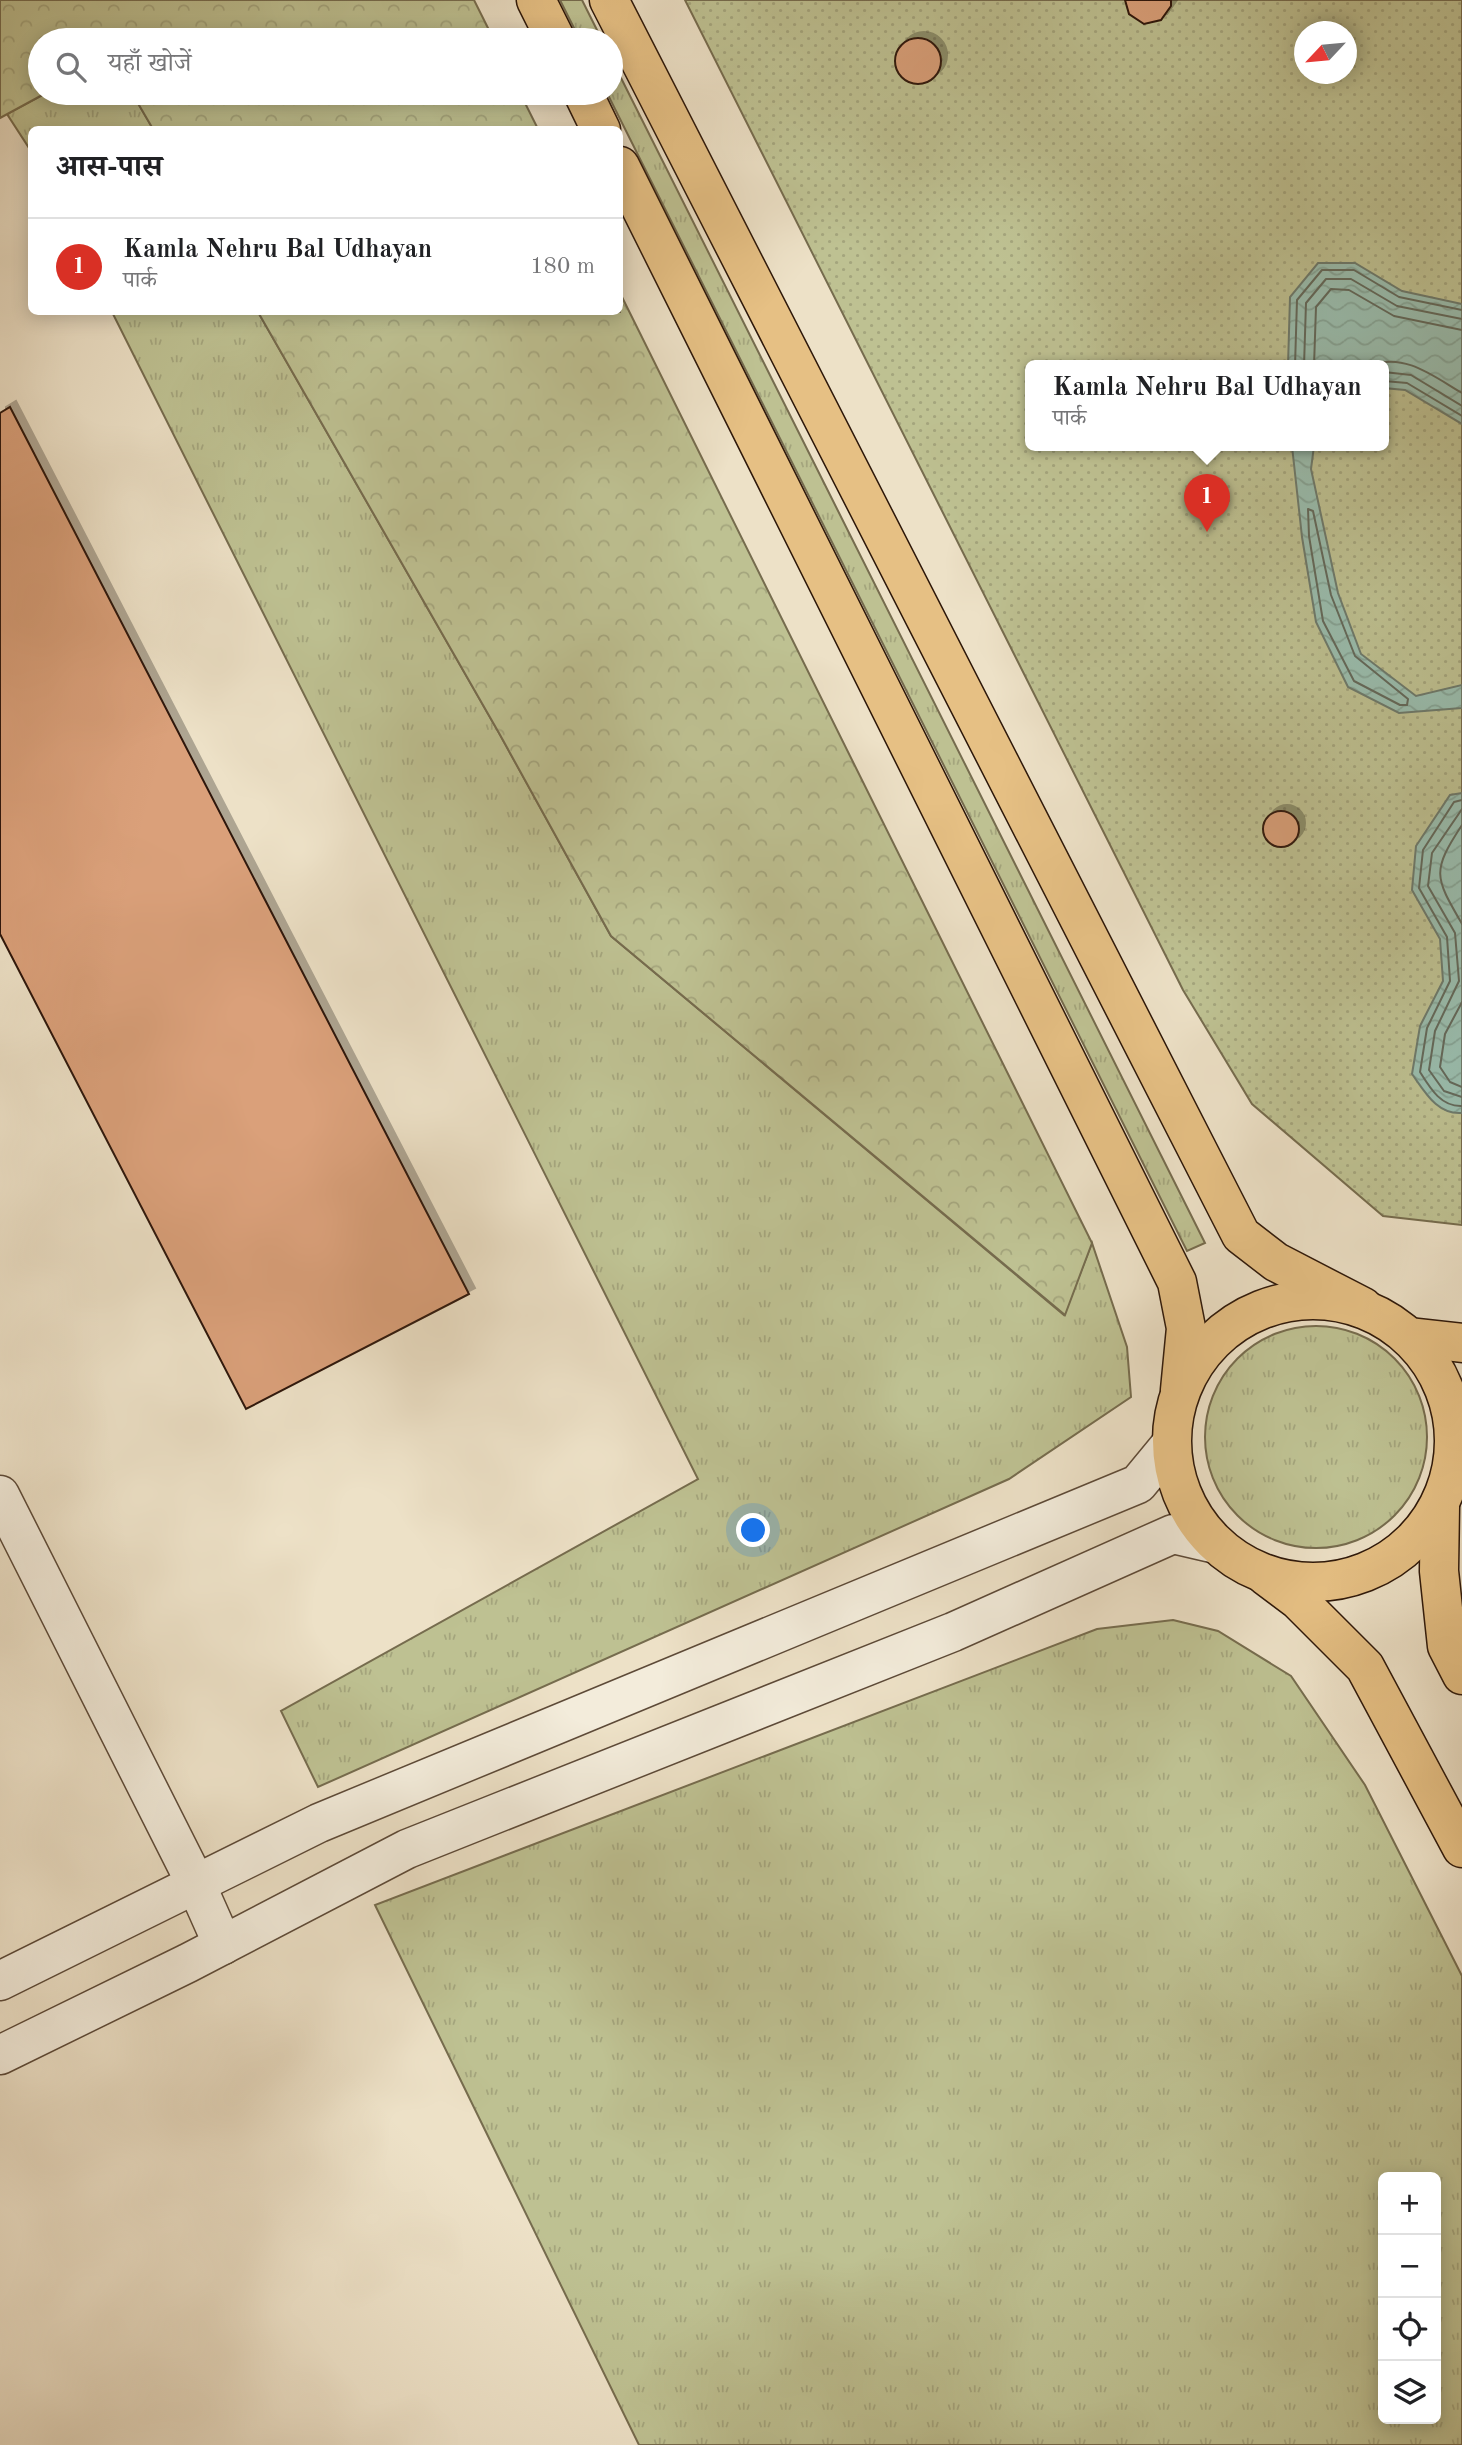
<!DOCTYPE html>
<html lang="hi">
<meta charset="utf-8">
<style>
body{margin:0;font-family:"Old Standard TT","Noto Serif Devanagari",serif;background:#f6f6f6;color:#202124}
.controls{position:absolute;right:21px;bottom:21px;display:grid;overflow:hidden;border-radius:10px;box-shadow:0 4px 18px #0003}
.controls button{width:63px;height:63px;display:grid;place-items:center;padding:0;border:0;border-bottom:2px solid #e0e0e0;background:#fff;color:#202124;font:35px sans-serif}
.compass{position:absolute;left:1294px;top:21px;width:63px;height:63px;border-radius:50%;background:#fff;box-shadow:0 4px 18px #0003;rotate:244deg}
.you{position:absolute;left:754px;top:1531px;width:24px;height:24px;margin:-18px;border:5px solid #fff;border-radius:50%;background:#1a73e8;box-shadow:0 0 0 10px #1a73e833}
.badge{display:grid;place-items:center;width:46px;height:46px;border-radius:50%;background:#d93025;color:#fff;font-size:23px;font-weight:700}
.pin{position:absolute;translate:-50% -58px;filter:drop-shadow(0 2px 4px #0008)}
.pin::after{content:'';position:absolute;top:37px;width:24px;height:21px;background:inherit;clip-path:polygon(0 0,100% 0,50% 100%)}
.popup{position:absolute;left:1025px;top:360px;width:364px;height:91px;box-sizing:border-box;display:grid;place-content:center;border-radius:10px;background:#fff;filter:drop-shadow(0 2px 5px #0005);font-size:23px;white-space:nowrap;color:#757577}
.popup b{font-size:26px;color:#202124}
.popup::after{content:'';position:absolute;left:50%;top:100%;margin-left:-14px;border:14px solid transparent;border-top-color:#fff}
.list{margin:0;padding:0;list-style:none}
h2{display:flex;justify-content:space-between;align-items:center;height:91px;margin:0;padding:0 28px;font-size:30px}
h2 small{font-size:23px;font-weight:400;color:#757577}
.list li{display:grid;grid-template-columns:46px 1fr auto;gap:21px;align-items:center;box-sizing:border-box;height:98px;padding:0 28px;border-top:2px solid #e0e0e0}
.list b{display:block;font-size:26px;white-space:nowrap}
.list p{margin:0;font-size:23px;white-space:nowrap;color:#757577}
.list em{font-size:23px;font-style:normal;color:#757577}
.icon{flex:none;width:38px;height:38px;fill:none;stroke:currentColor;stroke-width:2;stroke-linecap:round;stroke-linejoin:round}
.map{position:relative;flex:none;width:1462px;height:2445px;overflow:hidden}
.search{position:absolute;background:#fff;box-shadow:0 4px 18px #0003;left:28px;top:28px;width:595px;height:77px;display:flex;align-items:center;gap:18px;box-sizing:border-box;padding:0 24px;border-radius:38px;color:#757577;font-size:26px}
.panel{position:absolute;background:#fff;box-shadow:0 4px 18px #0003;left:28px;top:126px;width:595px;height:189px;border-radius:10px}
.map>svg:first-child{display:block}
.grass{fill:url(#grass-tufts);stroke:#766c4e;stroke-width:2;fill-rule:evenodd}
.forest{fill:url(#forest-crowns);stroke:#766c4e;stroke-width:2}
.park{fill:url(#park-dots);stroke:#766c4e;stroke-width:2;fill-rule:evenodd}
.water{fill:url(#water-waves);stroke:#6e7b6d;stroke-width:2}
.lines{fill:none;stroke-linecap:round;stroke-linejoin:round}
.shore{stroke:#646a5c;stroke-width:2}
.building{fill:#daa07a;stroke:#2d1709;stroke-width:2;filter:url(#shadow)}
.minor-casing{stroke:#5d4a38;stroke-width:41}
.major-casing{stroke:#2d1709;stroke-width:41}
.minor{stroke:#f3ecdb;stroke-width:38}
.major{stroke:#e6c084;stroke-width:38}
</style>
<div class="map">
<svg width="1462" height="2445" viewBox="0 0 1462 2445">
<defs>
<pattern id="grass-tufts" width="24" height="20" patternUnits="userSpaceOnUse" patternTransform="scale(1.75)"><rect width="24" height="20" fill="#bec192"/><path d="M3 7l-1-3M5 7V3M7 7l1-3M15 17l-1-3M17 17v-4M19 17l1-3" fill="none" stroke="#a4a57d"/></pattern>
<pattern id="forest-crowns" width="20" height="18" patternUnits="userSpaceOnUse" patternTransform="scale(1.75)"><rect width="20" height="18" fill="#bec192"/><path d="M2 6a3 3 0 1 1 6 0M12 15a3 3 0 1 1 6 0" fill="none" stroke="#a4a57d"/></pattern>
<pattern id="park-dots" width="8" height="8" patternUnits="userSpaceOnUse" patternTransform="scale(1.75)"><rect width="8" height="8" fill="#bec192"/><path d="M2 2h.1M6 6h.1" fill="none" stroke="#a4a57d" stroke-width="1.8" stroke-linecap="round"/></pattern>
<pattern id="water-waves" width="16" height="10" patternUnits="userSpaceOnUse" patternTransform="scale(1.75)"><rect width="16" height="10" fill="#9abeaf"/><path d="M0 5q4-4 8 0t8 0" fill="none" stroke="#85a395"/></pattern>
<filter id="shadow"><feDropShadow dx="6" dy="-6" stdDeviation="0" flood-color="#0004"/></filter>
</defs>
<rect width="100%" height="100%" fill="#ede1c7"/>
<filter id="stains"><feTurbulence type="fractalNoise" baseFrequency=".00286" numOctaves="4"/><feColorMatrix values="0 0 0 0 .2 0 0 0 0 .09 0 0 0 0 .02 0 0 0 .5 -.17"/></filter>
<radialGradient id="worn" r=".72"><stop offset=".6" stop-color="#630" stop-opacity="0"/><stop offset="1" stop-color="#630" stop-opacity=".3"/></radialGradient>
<g class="grass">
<path d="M560,0H582L602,40H580Z"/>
<path d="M611,58L1205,1243L1187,1251L607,93H611Z"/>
<path d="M46,93H132L153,129L32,130L31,151L7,114Z"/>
<path d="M112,312H258L499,733L611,936L1064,1315L1092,1243L1127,1347L1131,1397L1009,1479L318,1787L281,1711L698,1479Z"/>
<circle cx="1316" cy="1437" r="111"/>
<path d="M1173,1620L1218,1631L1291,1676L1365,1785L1462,1976V2445H639L375,1905L1097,1629ZM1436,2177V2419H1383V2177Z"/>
</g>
<g class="forest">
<path d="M0,0H474L494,40H40V93H46L0,118Z"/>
<path d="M132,93H520L538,129H153Z"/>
<path d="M620,293L1092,1243L1065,1315L611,936L499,733L258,312H620Z"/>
</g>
<path class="park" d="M685,0H1462V1225L1383,1216L1252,1104L1183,990ZM1304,32H1346V74H1304ZM1030,366H1384V446H1030Z"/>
<g class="water">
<path d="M1318,263H1355L1402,291L1462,304V424L1405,390L1384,388V366H1288L1290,297Z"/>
<path d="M1292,446H1314L1311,469L1338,593L1361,654L1416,696L1462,685V708L1399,713L1348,687L1316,622L1302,537Z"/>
<path d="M1462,793V1113C1437,1115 1425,1092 1412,1074L1420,1026L1443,981L1440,939L1412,890L1416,846L1450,795Z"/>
</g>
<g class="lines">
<g class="shore">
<path d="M1295,366L1297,300L1322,270H1354L1399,297L1462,310"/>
<path d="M1304,366L1306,303L1326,279H1351L1397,306L1462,319"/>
<path d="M1314,366L1316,307L1331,289L1349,290L1394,316L1462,330"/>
<path d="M1371,366C1403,351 1436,378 1462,393"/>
<path d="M1384,372L1411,375L1462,406"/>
<path d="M1384,381L1407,383L1462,416"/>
<path d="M1308,509L1313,511L1331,595L1355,656L1408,699L1407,705H1400L1354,681L1323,621L1309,536Z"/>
<path d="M1462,800L1454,802L1423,850L1419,888L1447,937L1450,981L1427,1028L1420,1072C1430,1088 1441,1107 1462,1106"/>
<path d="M1462,809L1432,853L1428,886L1455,933L1459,981L1435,1031L1429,1070L1444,1091L1462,1097"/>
<path d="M1462,825C1431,872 1435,877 1462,924"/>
<path d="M1462,1002L1445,1034L1440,1067L1450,1082L1462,1087"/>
</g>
</g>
<g class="building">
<path d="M1125,0H1171V6L1161,20L1144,24L1129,14Z"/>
<circle cx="918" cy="61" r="23"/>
<path d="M10,407L469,1294L246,1409L0,934V413Z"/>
<circle cx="1281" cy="829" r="18"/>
</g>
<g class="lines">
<g class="minor-casing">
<g id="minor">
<path d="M0,1495L195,1882L223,1945"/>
<path d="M0,1981L319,1823L1138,1484L1171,1444"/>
<path d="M0,2055L188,1963L407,1849L953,1632L1173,1534L1216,1544"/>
</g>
</g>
<g class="major-casing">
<g id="major">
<path d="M536,0L556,40"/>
<path d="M609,0L1241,1235L1276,1262L1363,1307"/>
<path d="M583,93L601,130"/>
<path d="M620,166L1177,1282L1186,1328L1180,1390"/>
<circle cx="1313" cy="1441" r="141"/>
<path d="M1410,1337L1462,1343"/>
<path d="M1440,1507L1439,1571L1447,1646L1462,1675"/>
<path d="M1266,1576L1298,1600L1365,1667L1462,1848"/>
</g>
</g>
<use href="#minor" class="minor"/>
<use href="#major" class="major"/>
</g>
<rect width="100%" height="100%" filter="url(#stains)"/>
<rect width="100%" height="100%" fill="url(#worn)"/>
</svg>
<div class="controls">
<button>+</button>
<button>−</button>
<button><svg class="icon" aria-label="locate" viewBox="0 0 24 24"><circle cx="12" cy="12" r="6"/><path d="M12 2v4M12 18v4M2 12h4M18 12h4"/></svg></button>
<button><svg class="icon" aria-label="layers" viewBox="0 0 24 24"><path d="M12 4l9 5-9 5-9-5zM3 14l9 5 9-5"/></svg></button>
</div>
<svg class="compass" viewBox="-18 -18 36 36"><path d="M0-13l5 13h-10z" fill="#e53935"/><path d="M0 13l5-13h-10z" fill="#757577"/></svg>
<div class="you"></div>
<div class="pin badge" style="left:1207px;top:532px">1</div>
<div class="popup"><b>Kamla Nehru Bal Udhayan</b>पार्क</div>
<div class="search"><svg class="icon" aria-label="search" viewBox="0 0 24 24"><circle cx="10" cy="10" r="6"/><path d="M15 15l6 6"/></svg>यहाँ खोजें</div>
<section class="panel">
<h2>आस-पास<small></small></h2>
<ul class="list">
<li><span class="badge">1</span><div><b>Kamla Nehru Bal Udhayan</b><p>पार्क</p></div><em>180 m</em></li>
</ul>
</section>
</div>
